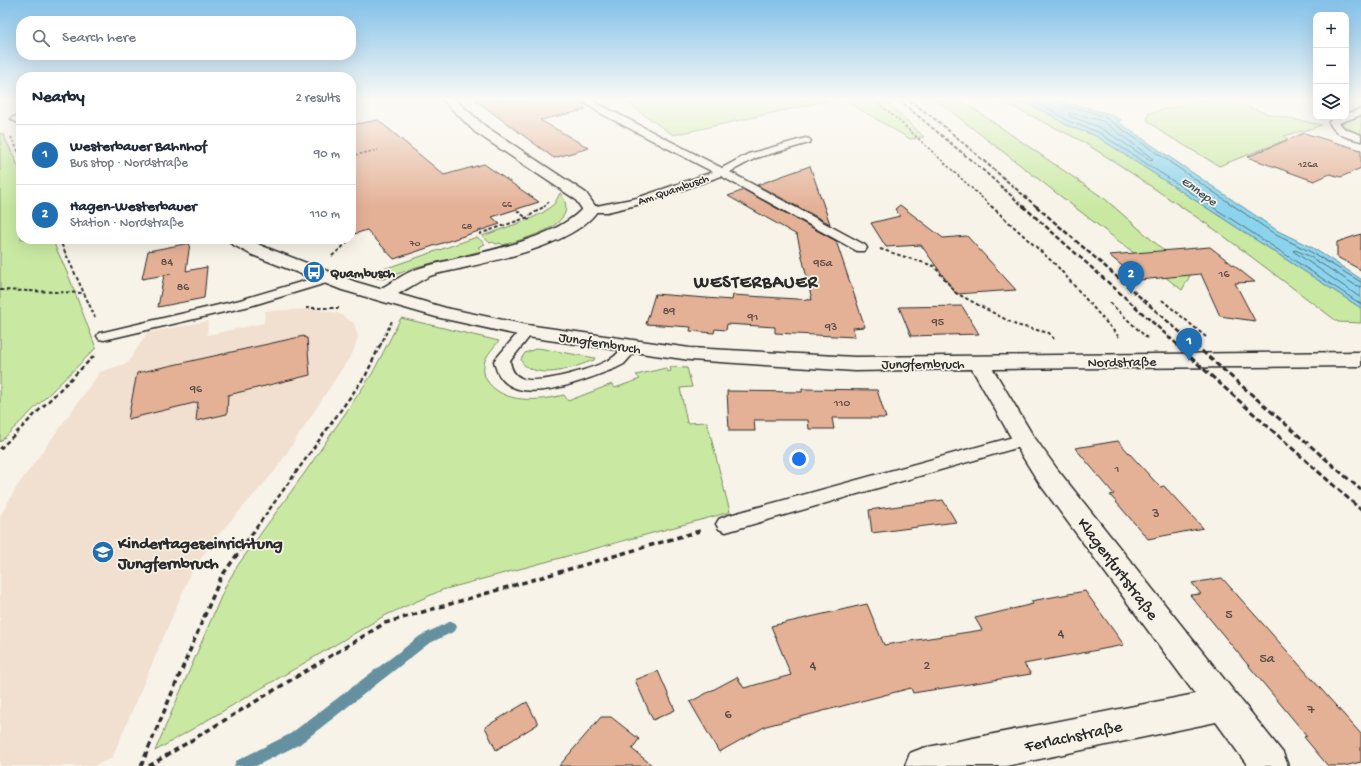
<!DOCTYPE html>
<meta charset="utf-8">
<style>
body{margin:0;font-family:"Gochi Hand",sans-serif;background:#f2f2f3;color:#1f2937}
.controls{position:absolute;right:12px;top:12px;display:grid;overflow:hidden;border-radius:8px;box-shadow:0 4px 16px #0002}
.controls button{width:36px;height:36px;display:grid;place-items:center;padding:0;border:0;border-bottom:1px solid #e0e1e3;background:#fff;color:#1f2937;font:20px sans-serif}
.you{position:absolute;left:799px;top:459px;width:14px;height:14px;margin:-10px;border:3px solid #fff;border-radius:50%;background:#1a73e8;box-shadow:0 0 0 6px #1a73e833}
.badge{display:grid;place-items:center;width:26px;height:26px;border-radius:50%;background:#1f6fb2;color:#fff;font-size:13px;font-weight:700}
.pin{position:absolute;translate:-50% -33px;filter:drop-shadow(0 1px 2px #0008)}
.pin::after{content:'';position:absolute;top:21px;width:14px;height:12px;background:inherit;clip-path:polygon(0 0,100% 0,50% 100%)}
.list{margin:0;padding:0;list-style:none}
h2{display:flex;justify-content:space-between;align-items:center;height:52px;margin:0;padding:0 16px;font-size:17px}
h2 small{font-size:13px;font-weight:400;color:#747a83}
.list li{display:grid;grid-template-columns:26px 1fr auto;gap:12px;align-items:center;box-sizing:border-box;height:60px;padding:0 16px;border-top:1px solid #e0e1e3}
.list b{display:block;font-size:15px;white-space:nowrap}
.list p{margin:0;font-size:13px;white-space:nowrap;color:#747a83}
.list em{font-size:13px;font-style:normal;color:#747a83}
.icon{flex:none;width:22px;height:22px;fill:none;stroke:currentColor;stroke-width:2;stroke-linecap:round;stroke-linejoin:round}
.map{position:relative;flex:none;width:1361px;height:766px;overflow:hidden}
.search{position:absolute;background:#fff;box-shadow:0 4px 16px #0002;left:16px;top:16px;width:340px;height:44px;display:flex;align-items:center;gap:10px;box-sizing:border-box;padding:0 14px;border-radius:16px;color:#747a83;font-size:15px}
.panel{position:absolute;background:#fff;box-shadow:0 4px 16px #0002;left:16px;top:72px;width:340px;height:172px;border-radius:16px}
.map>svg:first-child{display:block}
.built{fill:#f1dfcf}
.green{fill:#c9e9a2;stroke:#7a8a66}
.water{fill:#8cd4ed;stroke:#65909f}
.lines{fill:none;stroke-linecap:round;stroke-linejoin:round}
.shore{stroke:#526f79;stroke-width:1}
.stream{fill:#65909f;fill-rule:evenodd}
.building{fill:#e4b196;stroke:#2b2b2b}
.service-casing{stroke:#2b2b2b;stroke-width:3}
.minor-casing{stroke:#2b2b2b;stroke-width:3}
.path-far3{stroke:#2b2b2b;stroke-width:1.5;stroke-dasharray:2.5 2;stroke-linecap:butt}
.path-far2{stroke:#2b2b2b;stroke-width:2;stroke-dasharray:3.5 2.5;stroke-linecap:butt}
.path-far1{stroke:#2b2b2b;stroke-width:2.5;stroke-dasharray:4.5 3;stroke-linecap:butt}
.path{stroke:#2b2b2b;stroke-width:3.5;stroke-dasharray:5.5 4;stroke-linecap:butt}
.service{fill:#f7f3e8;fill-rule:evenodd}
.minor{fill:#f7f3e8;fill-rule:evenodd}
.rail-far2{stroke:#2b2b2b;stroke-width:2;stroke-dasharray:4 2;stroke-linecap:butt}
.rail-far1{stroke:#2b2b2b;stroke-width:2.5;stroke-dasharray:5 2.5;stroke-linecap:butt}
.rail{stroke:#2b2b2b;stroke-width:3;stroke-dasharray:6 3;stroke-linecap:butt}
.labels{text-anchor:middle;stroke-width:3.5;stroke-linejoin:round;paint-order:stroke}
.far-number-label{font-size:10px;fill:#594c46}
.far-street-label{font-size:12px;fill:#2b2b2b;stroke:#f7f3e8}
.number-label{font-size:12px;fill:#594c46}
.far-water-label{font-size:13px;font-style:italic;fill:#43555c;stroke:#f7f3e8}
.poi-label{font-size:14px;font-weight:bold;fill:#2b2b2b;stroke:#f7f3e8;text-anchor:start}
.street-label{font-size:14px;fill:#2b2b2b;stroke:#f7f3e8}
.near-number-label{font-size:14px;fill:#594c46}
.near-poi-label{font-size:17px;font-weight:bold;fill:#2b2b2b;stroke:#f7f3e8;text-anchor:start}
.near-street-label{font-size:17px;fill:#2b2b2b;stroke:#f7f3e8}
.district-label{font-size:18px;font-weight:bold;letter-spacing:1px;fill:#2b2b2b;stroke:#f7f3e8}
</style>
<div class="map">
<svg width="1361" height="766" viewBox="0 0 1361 766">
<rect width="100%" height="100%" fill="#f7f3e8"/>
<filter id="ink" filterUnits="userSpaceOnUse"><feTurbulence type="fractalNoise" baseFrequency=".025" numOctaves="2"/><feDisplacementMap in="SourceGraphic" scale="8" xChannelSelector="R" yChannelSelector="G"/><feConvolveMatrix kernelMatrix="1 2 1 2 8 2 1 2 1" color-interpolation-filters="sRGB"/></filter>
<g filter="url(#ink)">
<path class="built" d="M312,309L338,313L354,323L358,337L353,352L275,471L219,534L192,570L112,758L93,766H0V517L16,488L100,372L128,363L147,333L208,321L207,335L264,323L265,311Z"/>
<g class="green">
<path d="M623,100H831L673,135Z"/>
<path d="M844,100H885L924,137L910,139Z"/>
<path d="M936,100H961L1105,199L1191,274L1182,290Z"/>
<path d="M989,100L1022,101L1053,116L1066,125L1096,136L1361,308V323L1338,322L1217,231L1115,162L1078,139L1011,106Z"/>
<path d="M1203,100H1224L1273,115L1322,125C1309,130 1297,132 1284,136L1288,139L1219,166L1165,134L1147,120L1149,113Z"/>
<path d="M1361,115V135L1343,126L1342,122Z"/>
<path d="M0,133L3,134L21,172V239H52L69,277L96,348L0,442Z"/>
<path d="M560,193C585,225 523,239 503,245L500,243L496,244L493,242L490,243L482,236L528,220L544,212L555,203Z"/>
<path d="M477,237L485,244L478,247L482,251L416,267L384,279L376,278L372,276L375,272Z"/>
<path d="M401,318L499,341C495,346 489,352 486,358C483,364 483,373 486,379C502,405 539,401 564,395L568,401L612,384L615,388L640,379L636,375L666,368L668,372L671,371L670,367L687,368L692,387L680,388L687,423L707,422L730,512L442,590L384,616L155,751L226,585L238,565L306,471L372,374Z"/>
<path d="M538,348L595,358L594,360C574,367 550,378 529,368C525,366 522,364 521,359L525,353Z"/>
</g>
<path class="water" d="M1019,100H1057L1107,113L1121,120L1118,122L1278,231L1313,248L1361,279V308L1096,136L1066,125L1053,116Z"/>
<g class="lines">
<g class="shore">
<path d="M1029,100L1055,112L1068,121L1098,132L1361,304"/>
<path d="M1060,100L1063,105L1092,112L1106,118L1276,235L1311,252L1361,282"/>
<path d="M1072,113L1103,121L1153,159L1150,160L1101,128L1070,116L1069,114Z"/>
<path d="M1361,287L1355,285L1309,256L1295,250L1293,251L1361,298"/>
</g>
<path class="stream" d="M451,621L455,623L457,627L455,631L428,644L300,744L256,766H234L236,761L290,734L420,636Z"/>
</g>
<g class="building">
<path d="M475,100H580L584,104L585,110L540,120L589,148L554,158Z"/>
<path d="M378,120L444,175L484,164L539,202L492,217L500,224L394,259L367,230L351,235V125Z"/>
<path d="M1304,133L1361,150V168L1341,177L1330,174L1314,181L1247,157Z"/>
<path d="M810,166L830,224L757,185Z"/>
<path d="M744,190L836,241L865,327L853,328L855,337L775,333V327L727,324L726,330L715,329L714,333L690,331L691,327L646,324L655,294L732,300L733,295L812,300L797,235L728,196Z"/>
<path d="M900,205L943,238L967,236L1016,290L956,294L921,245L886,247L871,223L900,216L895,209Z"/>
<path d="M1361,234V270L1337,257V242Z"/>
<path d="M190,243L186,271L207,267L204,298L158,307L164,275L171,274L142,279L148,251Z"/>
<path d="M1210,247L1255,282L1235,283L1255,321L1220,316L1201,274L1139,280L1109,255Z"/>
<path d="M962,306L979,334L911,336L899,307Z"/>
<path d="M304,336L305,338H307L310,375L228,395L227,414L196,421L198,402L128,419L137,373Z"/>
<path d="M802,389L877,390L886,418H832L834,429H809L808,420H754L755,431H729L727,391L802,392Z"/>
<path d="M1118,441L1160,487L1164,486L1203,528L1148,539L1110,495L1114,494L1075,448Z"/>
<path d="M943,500L956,522L872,533L869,510Z"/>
<path d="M1222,578L1361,734V762L1344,766H1328L1304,737L1307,736L1190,595L1201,594L1192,583Z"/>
<path d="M1085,591L1124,645L1024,664L1031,674L913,693L911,688L766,726L719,752L690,702L737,677L744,688L791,675L771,626L867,604L884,645L982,630L975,618L1033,604L1031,601Z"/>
<path d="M658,671L675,710L653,720L635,680Z"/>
<path d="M527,702L538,724L496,750L485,727Z"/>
<path d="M601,717H611L639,739L632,749L653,766H559Z"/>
</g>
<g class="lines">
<g class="service-casing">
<g id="service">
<path d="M581,100H591L722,168L748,154L806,138L809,139L811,141L809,143L756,158L730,172L865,245L867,248L865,251H857L721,176L645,203L607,212H586L584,210L586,208L637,198L713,172L602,114Z"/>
<path d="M1361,109V115L1339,123L1345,129L1361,135V141C1348,138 1335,135 1329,122C1333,117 1340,117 1346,117V114Z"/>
<path d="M21,115V121L16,122L11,119L13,117Z"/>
<path d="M328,274L333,275L335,278L333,281L250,306L104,340L99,339L97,336L99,333L104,332L240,300Z"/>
<path d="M527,327L532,328L534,331L510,361C511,369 514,375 521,378C538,386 597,368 612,358C622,352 623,340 636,344L639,347L624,364L616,368C584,380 504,416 494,361L522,328Z"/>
<path d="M1024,434L1030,436L1033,440L1030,444L726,532L719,529L716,524L719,519L726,516Z"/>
</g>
</g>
<g class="minor-casing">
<path id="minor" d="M443,100H456L485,126L586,193L598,210C575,244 502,259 463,268C452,271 440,272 430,276C419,281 409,288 398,294L446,308L527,325L690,348L855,357L1361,352V366L993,369L1032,434L1057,469L1283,753L1288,766H1248L1216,722L1006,766H905L910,753L923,748L1195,694L1039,483L1016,446L972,369L855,371L690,360L527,337L436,317L342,290L250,254L230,243L228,239H249L262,246L356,282L380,289C393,282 406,272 420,268C466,254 549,244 582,209L575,199L475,132Z"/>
</g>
<g class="path-far3">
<path d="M874,100L895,117L992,207"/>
<path d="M11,137L21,157"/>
<path d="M351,156L378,150"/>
<path d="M544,207L550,201"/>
</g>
<g class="path-far2">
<path d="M991,206L1057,266L1119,337"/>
<path d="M517,211L531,221"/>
<path d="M479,234L526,218L545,206"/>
<path d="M59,239L95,317"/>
<path d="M880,249L934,266L956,293L1016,325L1049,333L1054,339"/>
<path d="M332,256L347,243V239"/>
<path d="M0,290L84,293"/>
<path d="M1162,300L1206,337"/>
<path d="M1110,303L1147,338"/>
<path d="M306,308H339"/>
<path d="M380,346L392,321"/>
</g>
<g class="path-far1">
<path d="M0,449L96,354"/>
<path d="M256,528L366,375L380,345"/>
</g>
<g class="path">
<path d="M141,766L221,577L257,527"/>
<path d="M149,766L385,623L703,530"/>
</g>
<use href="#service" class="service"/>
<use href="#minor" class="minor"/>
<g class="rail-far2">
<path d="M899,100L984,171L1024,207"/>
<path d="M909,100L940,123L1037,207"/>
</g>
<g class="rail-far1">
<path d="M1023,206L1179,346"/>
<path d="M1036,206L1196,346"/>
</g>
<g class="rail">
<path d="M1177,345L1361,510"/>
<path d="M1195,345L1361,490"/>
</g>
</g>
</g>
<linearGradient id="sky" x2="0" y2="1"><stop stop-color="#83c1ea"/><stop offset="0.48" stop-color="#fbfaf5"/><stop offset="1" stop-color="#fbfaf5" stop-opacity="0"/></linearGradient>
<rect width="1361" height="207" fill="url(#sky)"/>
<defs>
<g id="bus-disc" transform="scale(1.15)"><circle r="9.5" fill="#1f6fb2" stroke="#f7f3e8"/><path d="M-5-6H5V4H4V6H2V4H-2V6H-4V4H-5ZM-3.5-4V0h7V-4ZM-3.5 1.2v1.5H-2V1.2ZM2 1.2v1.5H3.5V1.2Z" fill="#fff"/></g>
<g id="school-disc" transform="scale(1.15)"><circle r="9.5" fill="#1f6fb2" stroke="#f7f3e8"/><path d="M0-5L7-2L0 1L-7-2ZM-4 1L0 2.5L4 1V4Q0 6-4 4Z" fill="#fff"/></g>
</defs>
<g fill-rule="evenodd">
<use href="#bus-disc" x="314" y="272"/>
<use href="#school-disc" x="103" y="552"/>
</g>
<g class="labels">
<g class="far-number-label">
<text x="1308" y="167">126a</text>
<text x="507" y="207">66</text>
<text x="467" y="229">68</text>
<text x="415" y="246">70</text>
</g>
<g class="far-street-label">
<text transform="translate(673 189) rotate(-19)" y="4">Am Quambusch</text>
</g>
<g class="number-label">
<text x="167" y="265">84</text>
<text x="823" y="266">95a</text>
<text x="1224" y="277">16</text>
<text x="183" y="290">86</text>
<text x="669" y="314">89</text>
<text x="753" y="320">91</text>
<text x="938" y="325">95</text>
<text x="831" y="330">93</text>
<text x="196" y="392">96</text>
<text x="842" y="406">110</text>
<text x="1117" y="472">1</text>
</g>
<g class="far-water-label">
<text transform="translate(1200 190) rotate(36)" y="5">Ennepe</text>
</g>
<g class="poi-label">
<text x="330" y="277">Quambusch</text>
</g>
<g class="street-label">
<text transform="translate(600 342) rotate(9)" y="5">Jungfernbruch</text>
<text transform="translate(1122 361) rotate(-1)" y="5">Nordstraße</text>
<text x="923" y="368">Jungfernbruch</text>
</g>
<g class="near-number-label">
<text x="1156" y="517">3</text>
<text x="1229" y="618">5</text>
<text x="1061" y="637">4</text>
<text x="1267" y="662">5a</text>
<text x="813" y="669">4</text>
<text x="927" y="669">2</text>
<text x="1311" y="713">7</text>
<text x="728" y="718">6</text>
</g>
<g class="near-poi-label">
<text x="118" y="548">Kindertageseinrichtung<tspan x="118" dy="20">Jungfernbruch</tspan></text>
</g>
<g class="near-street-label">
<text transform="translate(1119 568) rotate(53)" y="6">Klagenfurtstraße</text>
<text transform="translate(1073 735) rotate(-12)" y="6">Ferlachstraße</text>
</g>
<g class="district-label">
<text x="756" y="287">WESTERBAUER</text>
</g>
</g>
</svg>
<div class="controls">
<button>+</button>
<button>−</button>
<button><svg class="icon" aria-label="layers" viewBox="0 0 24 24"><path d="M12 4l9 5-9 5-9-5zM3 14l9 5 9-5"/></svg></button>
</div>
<div class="you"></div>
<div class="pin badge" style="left:1189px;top:361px">1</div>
<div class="pin badge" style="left:1131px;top:294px">2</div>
<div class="search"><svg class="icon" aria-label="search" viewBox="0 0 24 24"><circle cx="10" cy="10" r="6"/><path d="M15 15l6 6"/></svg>Search here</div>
<section class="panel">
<h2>Nearby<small>2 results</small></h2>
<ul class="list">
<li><span class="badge">1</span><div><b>Westerbauer Bahnhof</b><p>Bus stop · Nordstraße</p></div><em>90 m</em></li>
<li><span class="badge">2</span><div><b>Hagen-Westerbauer</b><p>Station · Nordstraße</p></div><em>110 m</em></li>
</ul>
</section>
</div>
